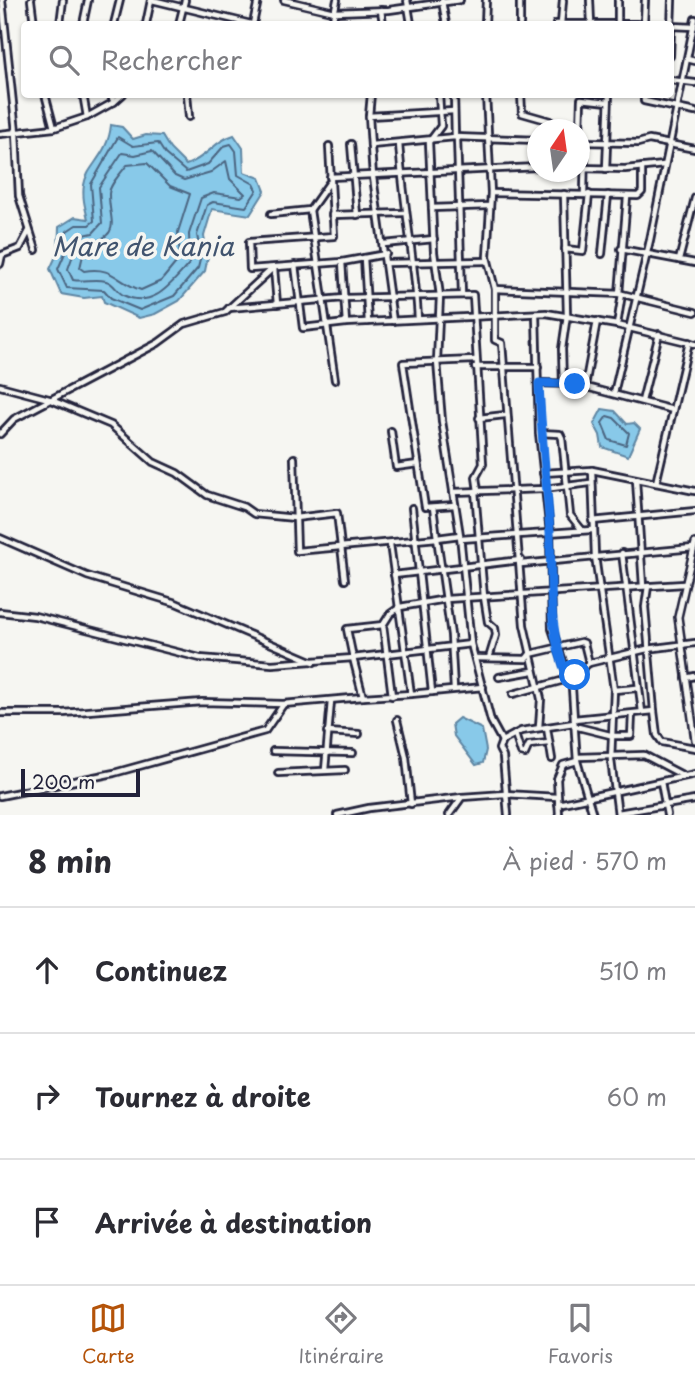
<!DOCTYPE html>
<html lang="fr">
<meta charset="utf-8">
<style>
body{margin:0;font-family:"Playpen Sans",sans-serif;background:#f2f2f3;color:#2b2b33}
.compass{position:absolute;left:527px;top:119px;width:63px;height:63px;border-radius:50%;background:#fff;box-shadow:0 2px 5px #0004;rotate:13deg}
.scale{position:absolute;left:21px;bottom:18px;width:119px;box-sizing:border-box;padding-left:7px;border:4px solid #22223b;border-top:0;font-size:19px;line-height:24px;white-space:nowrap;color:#22223b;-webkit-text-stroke:5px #f6f6f2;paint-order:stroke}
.stop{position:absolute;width:21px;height:21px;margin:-16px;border:5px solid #1a73e8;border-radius:50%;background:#fff}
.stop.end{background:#1a73e8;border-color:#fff;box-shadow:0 2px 7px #0008}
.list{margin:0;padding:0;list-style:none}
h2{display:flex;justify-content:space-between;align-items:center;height:91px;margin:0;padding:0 28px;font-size:30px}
h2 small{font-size:23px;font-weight:400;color:#7c7c81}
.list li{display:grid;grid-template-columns:46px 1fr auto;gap:21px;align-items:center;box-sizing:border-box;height:126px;padding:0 28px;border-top:2px solid #e1e1e2}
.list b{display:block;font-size:26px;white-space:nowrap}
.list em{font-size:23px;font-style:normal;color:#7c7c81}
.icon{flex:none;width:38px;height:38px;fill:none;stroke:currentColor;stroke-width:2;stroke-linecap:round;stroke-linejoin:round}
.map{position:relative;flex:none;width:695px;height:815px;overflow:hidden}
.search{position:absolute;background:#fff;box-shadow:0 2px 5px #0004;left:21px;right:21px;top:21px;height:77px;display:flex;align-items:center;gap:18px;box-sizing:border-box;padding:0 24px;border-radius:7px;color:#7c7c81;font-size:26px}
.sheet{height:469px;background:#fff}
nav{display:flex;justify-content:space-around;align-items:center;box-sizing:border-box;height:98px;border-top:2px solid #e1e1e2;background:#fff;font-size:19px;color:#7c7c81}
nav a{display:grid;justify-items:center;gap:4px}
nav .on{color:#b45309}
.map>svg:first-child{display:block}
.water{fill:#88c9e9;stroke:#5f86a3;stroke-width:2}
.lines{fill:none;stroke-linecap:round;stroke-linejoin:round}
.shore{stroke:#4b6581;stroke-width:2}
.minor-casing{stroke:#22223b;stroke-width:10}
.tertiary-casing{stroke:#22223b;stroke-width:10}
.minor{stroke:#f6f6f2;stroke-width:4.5}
.tertiary{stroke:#f6f6f2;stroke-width:5}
.route{stroke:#1a73e8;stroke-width:9}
.labels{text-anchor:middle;stroke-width:7;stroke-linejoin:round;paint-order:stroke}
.water-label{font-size:26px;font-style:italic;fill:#41546f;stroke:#f6f6f2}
</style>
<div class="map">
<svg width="695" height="815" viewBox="0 0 695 815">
<rect width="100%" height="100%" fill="#f6f6f2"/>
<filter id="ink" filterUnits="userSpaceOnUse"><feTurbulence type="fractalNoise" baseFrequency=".0143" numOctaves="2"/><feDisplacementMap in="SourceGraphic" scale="14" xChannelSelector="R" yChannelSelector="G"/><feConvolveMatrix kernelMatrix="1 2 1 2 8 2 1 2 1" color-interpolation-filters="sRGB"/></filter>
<g filter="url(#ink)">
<g class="water">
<path d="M111,125L122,127L133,139L146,135L162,136L170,149L186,165C208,157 214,141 234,135L243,148L244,172L260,178L265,191L250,215L212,209L204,236L208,256L205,271L179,301L155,314L139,318L104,302L102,296L84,298L61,294L50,269L58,252L59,227L75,217L88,219C85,207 82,197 84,185C87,165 108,156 111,125Z"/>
<path d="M602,409L615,411L627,424L634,423L640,429L628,456L602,447L600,435L594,424Z"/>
<path d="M459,718L482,729L486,750L483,763L476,765L454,736L452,724Z"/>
</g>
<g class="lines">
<g class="shore">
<path d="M118,137L133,146L158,143L165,154L186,172L208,164L224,146L231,144L236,151L238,175L254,184L257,190L246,207L213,202L207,205L197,235L201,256L198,268L174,296L140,310L111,298L104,290L67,288L58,269L65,253L67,231L76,225H89L94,221L91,184Z"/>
<path d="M152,151L175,176L184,180L211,172L226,161L230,179L245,194L241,197L214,193L201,198L189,234L190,263C171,283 154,310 123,295C116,291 114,283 106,281C95,278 84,282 73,280L68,269L73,255L75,237L93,233L102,223L99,187L122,153L135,155Z"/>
<path d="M147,163L170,186L190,194L178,232L180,258L161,281L141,290C116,282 114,266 84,271L80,268L85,246C124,233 109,224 109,194C109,185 121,173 127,165Z"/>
<path d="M607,416L614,418L629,433L626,445L609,440L602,423Z"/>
</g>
<g class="minor-casing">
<g id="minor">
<path d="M2,0L16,132L19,196L36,250"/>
<path d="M31,0L34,24"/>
<path d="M152,0L251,24"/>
<path d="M284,0L335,12L389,10L460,0"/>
<path d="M407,0L411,24"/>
<path d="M590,0L591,24"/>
<path d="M618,0V24"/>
<path d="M442,1L446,24"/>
<path d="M381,10L383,24"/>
<path d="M60,24L63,0"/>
<path d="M83,24L88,0"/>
<path d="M114,24L120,0"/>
<path d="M146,24L151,0"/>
<path d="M179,24L185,0"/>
<path d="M253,24L258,0"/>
<path d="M332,24L337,0"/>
<path d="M485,24L486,0"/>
<path d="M520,24V0"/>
<path d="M556,24H637"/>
<path d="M561,24L563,0"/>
<path d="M644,24L645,0"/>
<path d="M671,26L694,27"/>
<path d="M670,56L672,0"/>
<path d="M687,59L695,61"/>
<path d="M670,80L695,83"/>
<path d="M83,94L87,117"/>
<path d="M187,94L189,117"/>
<path d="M371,94L369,116L373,177L393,321"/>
<path d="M439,94L441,126L429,142L434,252L440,296L437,361L442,421L460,535L471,644L491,721L502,741"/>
<path d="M454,94L455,137"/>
<path d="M486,94L491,193L487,257L495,289V340L502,343L524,625L541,699L539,727"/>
<path d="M521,94L522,113L550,121L551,130"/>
<path d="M644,94V101L695,112"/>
<path d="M114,102L123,94"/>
<path d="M369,116L454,111"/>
<path d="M54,128L87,117L114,102L110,94"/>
<path d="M580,130L581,99L608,102"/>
<path d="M0,134L54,128L45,94"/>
<path d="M457,137L462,295"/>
<path d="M580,142L638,143L649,140L695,149"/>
<path d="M399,143C403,203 415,260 418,319"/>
<path d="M351,144L357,215"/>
<path d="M371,145L455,137L538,140"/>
<path d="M329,146L334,236L249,242L250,269L342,262L386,254"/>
<path d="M580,168L625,169L664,165"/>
<path d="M606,169L609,94"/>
<path d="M330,177L538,167"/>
<path d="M491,193L638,196L642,192V167"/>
<path d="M584,194L585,143"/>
<path d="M432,208L489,206"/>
<path d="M310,210L335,380"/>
<path d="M271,214L310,210L329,183"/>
<path d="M332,215L404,213"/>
<path d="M384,244L434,239"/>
<path d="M565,249L583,251L589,194"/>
<path d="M621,249L695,263"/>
<path d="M602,254L608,195"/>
<path d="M364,258L368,322"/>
<path d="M679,260L695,198"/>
<path d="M342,262L346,323"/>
<path d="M387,263L487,261"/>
<path d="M0,264L2,255L20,248L29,231"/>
<path d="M295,265L303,328L346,323L546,313L617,325L695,344"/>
<path d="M274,268L277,304"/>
<path d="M495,289L622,294L695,312"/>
<path d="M619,294L627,197"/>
<path d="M229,308L344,298L473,295L483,464L476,477L478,491"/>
<path d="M536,314L539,433L550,533L552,629L572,688L574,719"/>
<path d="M617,325L622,294"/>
<path d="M475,367H538"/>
<path d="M539,383L575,384L673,410"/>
<path d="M563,384L562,349L567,315L564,194"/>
<path d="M0,386L49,399L111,425L153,462L177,473L207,495L244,507L254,514L295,518L337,513L345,580"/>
<path d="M585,386L597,321"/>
<path d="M614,393L650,240L695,19"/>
<path d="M642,401L659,334"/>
<path d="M479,418L505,415"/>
<path d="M391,431L396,467L418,464"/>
<path d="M539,433L560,434L562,438L570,515L582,530"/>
<path d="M0,434L14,419L158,343L184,324L225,312L273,268"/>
<path d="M294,458L297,551L437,538L433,507"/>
<path d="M592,470L595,556L614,690L611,760L618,815"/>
<path d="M543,473L592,470L695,491"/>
<path d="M636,480L643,586"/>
<path d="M656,483L689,342"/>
<path d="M475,491L484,597L488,622L495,628L496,635L489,658"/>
<path d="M453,492L544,489L590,483"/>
<path d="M455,505L425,507L403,363L475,360"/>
<path d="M412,508L432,692"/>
<path d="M592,521L695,511"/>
<path d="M0,538L87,576L176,603L314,662"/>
<path d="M461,539L592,530"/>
<path d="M390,544L411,694L483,687"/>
<path d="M622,553L642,712"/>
<path d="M521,564L693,548"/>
<path d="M394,575L521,560"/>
<path d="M0,612L35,616L200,658L272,664L353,658L347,629L383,625L390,614L400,607L446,599L684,584"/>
<path d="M383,625L392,696"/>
<path d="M475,658L526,659L530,654L581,642L584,643L589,663"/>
<path d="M499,677L533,671"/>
<path d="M686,678L695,676"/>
<path d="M454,689L451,635L437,538L460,535"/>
<path d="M614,690L637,688"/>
<path d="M411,694L363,697L353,658L471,644"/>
<path d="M513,694L568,679L589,663L647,649L695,643"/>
<path d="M654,711L657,735L662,742L695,748"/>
<path d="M0,713H63L202,702L283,704L363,697"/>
<path d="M397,720L406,757L411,804"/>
<path d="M574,726L614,736H631L632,714"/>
<path d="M547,728L552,759"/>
<path d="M327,732L359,734"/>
<path d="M515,734L521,753L525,754L529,745L549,743"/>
<path d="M273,751L353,753"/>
<path d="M578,757L644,755L684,776"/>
<path d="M325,770L331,701"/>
<path d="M278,773L345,770"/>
<path d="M661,782L667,815"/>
<path d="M0,796L114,773L265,731L283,705"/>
<path d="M558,804L695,774"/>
<path d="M618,813L695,800"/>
<path d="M337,815L369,808L462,797"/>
<path d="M449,815L462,797L505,794L557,797"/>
<path d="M508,815L503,757L499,749L502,741L521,731L574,723"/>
<path d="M559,815L557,779L563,765L577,761"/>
<path d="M593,815L577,761L574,719L654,711L645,607L648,586"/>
</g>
</g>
<g class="tertiary-casing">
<path id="tertiary" d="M695,543L678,617L695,740"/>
</g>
<use href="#minor" class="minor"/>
<use href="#tertiary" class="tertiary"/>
</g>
</g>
<g class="lines" filter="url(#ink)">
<path class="route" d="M575,675L568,678C547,631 552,583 550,532C547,482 541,433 539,383L575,384"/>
</g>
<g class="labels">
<g class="water-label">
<text x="143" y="256">Mare de Kania</text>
</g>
</g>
</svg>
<svg class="compass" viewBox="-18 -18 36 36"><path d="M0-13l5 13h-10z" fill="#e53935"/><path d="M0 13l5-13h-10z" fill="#7c7c81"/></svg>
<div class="scale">200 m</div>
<div class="stop" style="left:575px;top:675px"></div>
<div class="stop end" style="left:575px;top:384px"></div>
<div class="search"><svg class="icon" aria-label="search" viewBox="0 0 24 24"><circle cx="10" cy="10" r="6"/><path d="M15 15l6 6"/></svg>Rechercher</div>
</div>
<section class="sheet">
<h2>8 min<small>À pied · 570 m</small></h2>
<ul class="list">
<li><svg class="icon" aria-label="ahead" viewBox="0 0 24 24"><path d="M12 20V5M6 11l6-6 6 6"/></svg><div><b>Continuez</b></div><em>510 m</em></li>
<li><svg class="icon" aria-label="right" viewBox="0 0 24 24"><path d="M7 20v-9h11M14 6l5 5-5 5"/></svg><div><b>Tournez à droite</b></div><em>60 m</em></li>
<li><svg class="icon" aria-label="arrive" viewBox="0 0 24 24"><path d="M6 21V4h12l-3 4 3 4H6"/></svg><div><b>Arrivée à destination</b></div></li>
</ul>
</section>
<nav>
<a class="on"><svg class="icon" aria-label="map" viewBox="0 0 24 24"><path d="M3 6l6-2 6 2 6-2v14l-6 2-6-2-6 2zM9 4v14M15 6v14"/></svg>Carte</a>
<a><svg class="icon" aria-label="directions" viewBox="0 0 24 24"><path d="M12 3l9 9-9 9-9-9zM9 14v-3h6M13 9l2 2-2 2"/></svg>Itinéraire</a>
<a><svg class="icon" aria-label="saved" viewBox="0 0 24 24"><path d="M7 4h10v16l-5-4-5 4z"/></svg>Favoris</a>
</nav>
